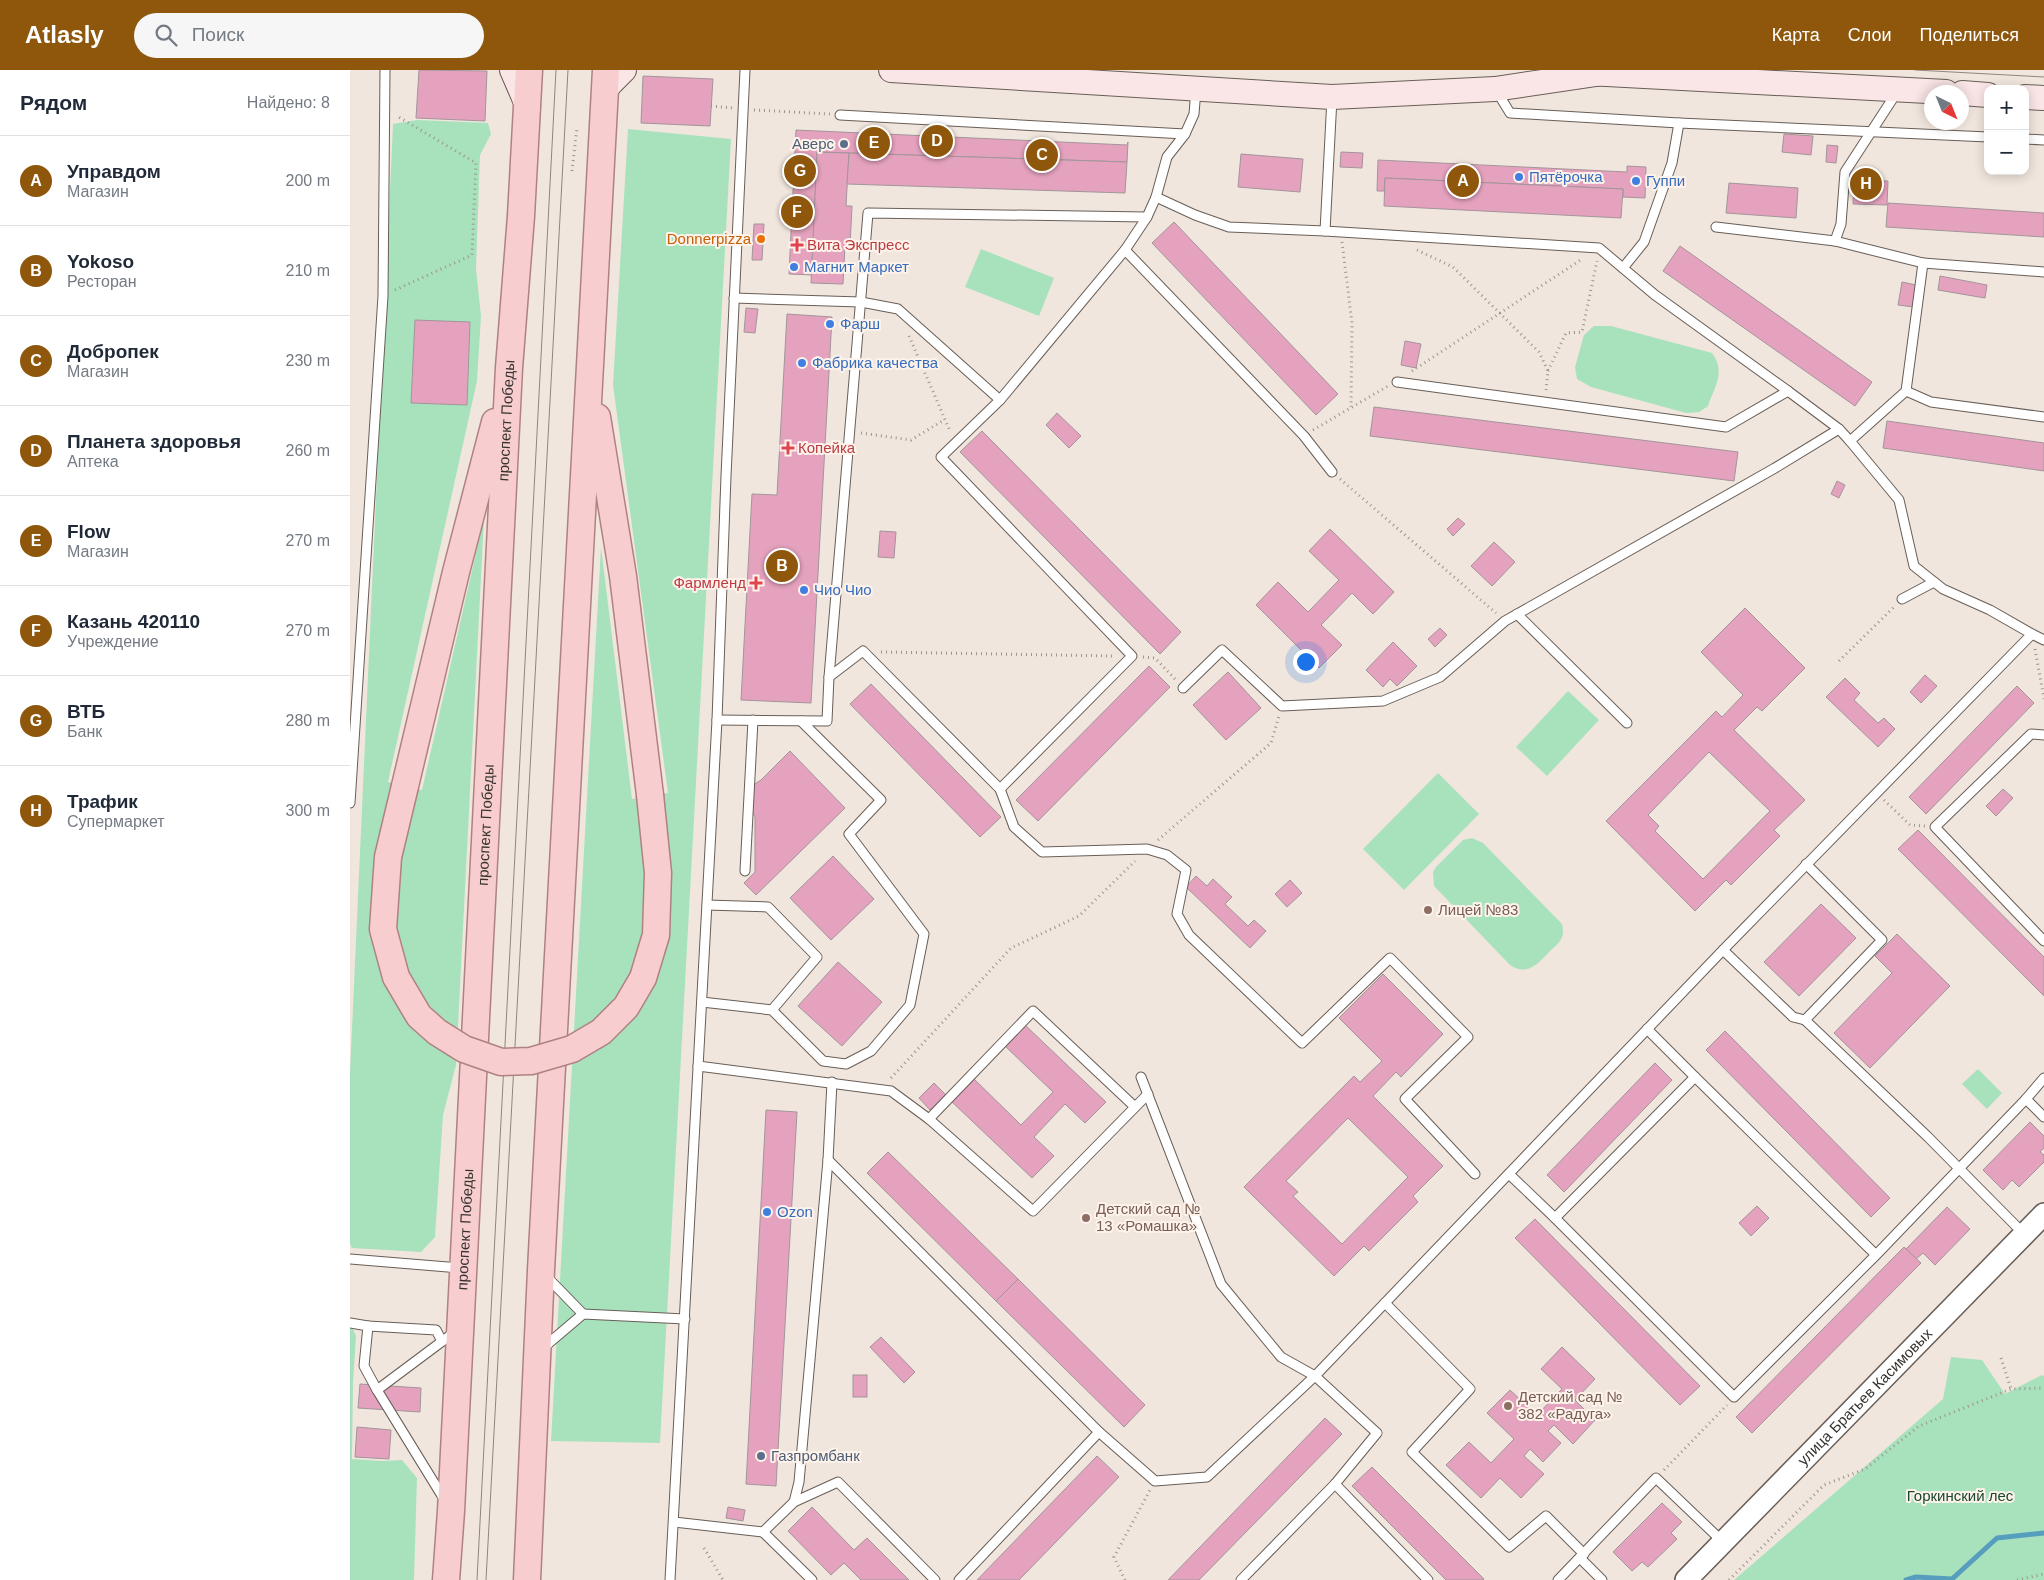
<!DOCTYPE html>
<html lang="ru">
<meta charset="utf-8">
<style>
body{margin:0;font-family:Helvetica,sans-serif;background:#f6f6f7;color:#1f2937}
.controls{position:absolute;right:15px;top:15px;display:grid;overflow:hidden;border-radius:10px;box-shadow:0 2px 12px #0003}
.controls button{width:45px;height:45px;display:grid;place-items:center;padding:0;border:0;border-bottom:1px solid #e0e1e3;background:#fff;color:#1f2937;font:25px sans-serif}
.compass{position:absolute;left:1574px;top:15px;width:45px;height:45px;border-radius:50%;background:#fff;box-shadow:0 2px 12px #0003;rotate:137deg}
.you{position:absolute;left:955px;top:591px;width:18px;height:18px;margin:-12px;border:4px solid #fff;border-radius:50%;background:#1a73e8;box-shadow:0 0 0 8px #1a73e833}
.badge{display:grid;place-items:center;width:32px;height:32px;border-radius:50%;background:#8e570c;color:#fff;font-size:16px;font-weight:700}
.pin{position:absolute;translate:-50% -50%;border:2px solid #fff;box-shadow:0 1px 5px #0006}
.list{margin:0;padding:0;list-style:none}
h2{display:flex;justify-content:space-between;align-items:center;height:65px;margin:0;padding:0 20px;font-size:21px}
h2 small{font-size:16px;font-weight:400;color:#747a83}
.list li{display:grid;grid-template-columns:32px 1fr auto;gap:15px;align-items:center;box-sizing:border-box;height:90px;padding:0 20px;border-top:1px solid #e0e1e3}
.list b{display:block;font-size:19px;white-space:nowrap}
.list p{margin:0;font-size:16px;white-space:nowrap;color:#747a83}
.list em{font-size:16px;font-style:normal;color:#747a83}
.icon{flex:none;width:28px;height:28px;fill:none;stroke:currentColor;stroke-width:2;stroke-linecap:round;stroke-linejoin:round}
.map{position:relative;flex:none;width:1694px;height:1510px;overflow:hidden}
header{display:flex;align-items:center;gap:30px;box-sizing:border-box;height:70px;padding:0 25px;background:#8e570c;color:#fff}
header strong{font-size:24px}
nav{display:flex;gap:28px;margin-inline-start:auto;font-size:18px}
.search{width:350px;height:45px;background:#f6f6f7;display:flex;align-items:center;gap:12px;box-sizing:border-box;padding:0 18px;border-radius:28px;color:#747a83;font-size:19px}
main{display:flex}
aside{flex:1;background:#fff}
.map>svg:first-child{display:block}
.green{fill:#a8e2bd}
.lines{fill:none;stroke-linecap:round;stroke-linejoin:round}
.stream{stroke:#579dbe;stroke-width:5}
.building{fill:#e5a2be;stroke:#a2959a;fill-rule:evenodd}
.service-casing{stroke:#685e57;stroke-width:11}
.tertiary-casing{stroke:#685e57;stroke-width:24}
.secondary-casing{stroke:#685e57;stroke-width:26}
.primary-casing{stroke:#b08182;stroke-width:29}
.path{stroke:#9b948d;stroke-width:3;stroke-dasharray:1 4;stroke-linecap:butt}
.service{stroke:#fff;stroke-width:9}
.tertiary{stroke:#fff;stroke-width:21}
.secondary{stroke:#fbe6e7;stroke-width:24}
.primary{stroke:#f7cdd0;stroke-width:26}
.tram{stroke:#8d867f;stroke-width:1}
.primary-bridge-casing{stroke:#b08182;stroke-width:29;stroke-linecap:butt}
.primary-bridge{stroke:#f7cdd0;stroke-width:26}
.service-dot{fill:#5c6f8a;stroke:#fef3eb;stroke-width:2}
.shop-dot{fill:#3f7fe0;stroke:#fef3eb;stroke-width:2}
.food-dot{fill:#e8710a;stroke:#fef3eb;stroke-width:2}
.health-dot{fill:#e0444e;stroke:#fef3eb;stroke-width:2}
.education-dot{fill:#8d6e63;stroke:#fef3eb;stroke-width:2}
.labels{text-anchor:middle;stroke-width:4;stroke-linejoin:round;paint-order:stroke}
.service-label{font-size:15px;fill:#4e5e75;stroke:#fef3eb;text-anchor:end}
.shop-label{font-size:15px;fill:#366cbe;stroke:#fef3eb;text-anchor:start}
.food-label{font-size:15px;fill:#c56008;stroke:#fef3eb;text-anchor:end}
.health-label{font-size:15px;fill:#be3a42;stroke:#fef3eb;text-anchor:start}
.street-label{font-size:15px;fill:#36322e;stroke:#fef3eb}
.education-label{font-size:15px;fill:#785e54;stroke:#fef3eb;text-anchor:start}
.park-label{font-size:15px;fill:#17472d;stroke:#fef3eb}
</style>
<header>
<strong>Atlasly</strong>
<div class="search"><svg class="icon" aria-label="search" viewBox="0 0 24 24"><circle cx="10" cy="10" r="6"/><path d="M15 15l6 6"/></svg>Поиск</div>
<nav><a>Карта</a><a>Слои</a><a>Поделиться</a></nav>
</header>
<main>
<aside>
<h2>Рядом<small>Найдено: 8</small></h2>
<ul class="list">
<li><span class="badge">A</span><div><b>Управдом</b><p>Магазин</p></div><em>200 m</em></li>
<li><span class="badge">B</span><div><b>Yokoso</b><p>Ресторан</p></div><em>210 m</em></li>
<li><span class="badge">C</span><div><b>Добропек</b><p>Магазин</p></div><em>230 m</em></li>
<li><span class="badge">D</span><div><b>Планета здоровья</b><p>Аптека</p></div><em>260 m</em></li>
<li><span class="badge">E</span><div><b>Flow</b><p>Магазин</p></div><em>270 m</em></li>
<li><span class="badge">F</span><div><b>Казань 420110</b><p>Учреждение</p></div><em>270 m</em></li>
<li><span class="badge">G</span><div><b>ВТБ</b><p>Банк</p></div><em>280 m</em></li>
<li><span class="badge">H</span><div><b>Трафик</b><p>Супермаркет</p></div><em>300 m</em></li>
</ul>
</aside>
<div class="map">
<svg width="1694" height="1510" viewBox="0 0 1694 1510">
<rect width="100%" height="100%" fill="#f1e6dd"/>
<g class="green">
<path d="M67,50L138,53L141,64L130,85L126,199L131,246L127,311L38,712L72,720L134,448L106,995L93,1045L85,1167L71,1182L2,1178L0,1174V1003L43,54Z"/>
<path d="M278,59L381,69L310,1373L201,1371L251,477L282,729L318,723L263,315Z"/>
<path d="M631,179L704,208L689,246L615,217Z"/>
<path d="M1244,256H1261L1362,283C1376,302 1365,316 1358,336L1349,342L1336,343L1241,317L1227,309L1225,297L1234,265Z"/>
<path d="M1218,621L1249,650L1197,706L1166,677Z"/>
<path d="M1088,703L1129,744L1054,820L1013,779Z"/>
<path d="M1122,768L1133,773L1212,854C1213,859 1214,864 1211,869C1209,874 1203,878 1200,881C1189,893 1177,907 1160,895L1084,816L1083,802L1086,797L1113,770Z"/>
<path d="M1628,999L1652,1023L1637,1039L1612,1014Z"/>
<path d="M0,1258L3,1259L6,1266L3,1312L2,1389L31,1391L52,1390L67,1408L64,1510H0Z"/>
<path d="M1601,1287L1632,1290L1655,1324L1692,1305L1694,1306V1510H1384L1593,1329Z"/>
</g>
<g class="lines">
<path class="stream" d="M1556,1510L1566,1507L1602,1509L1647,1468L1694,1463"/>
</g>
<g class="building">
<path d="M69,0L137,1L135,51L66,48Z"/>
<path d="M293,6L363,9L360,56L291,53Z"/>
<path d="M446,60L777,75L778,72L777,92L467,82L462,205L439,204Z"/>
<path d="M1434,64L1463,66L1461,85L1432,82Z"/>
<path d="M1477,75L1488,76L1486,93L1476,92Z"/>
<path d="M467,82L499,83L496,136H502L500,176H495L493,214L461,213Z"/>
<path d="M991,82L1013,83L1012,98L990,97Z"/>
<path d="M499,83L777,92L775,123L497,114Z"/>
<path d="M891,84L953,89L950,122L888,117Z"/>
<path d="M1028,90L1277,102V96L1296,97L1295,128L1273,127V119L1035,108L1034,121H1027Z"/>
<path d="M1035,108L1273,119L1271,148L1034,136Z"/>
<path d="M1504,110L1538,111L1537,135L1503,134Z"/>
<path d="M1379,113L1448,118L1446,148L1376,143Z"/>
<path d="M1538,133L1694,143V167L1536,157Z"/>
<path d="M824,152L988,324L966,345L802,173Z"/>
<path d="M404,154H414L412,190H402Z"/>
<path d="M1330,176L1522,312L1505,336L1313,201Z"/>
<path d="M1590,206L1637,215L1635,228L1588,220Z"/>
<path d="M1552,212L1566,215L1563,237L1548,235Z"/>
<path d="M396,238L408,239L405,263L394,262Z"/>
<path d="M437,244L482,247L461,633L391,630L402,424L427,425Z"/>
<path d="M65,250L120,252L117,335L61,333Z"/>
<path d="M1055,271L1071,274L1066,298L1051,295Z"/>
<path d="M1024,337L1388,382L1384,411L1020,366Z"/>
<path d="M707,343L731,366L719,378L696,355Z"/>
<path d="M1537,351L1694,373V401L1533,378Z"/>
<path d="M632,361L831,562L810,584L610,382Z"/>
<path d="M1487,411L1495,415L1489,428L1481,424Z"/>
<path d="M1108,448L1115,454L1103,466L1097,459Z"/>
<path d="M980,459L1044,522L1023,544L1002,523L971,555L992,575L969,598L906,535L928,512L958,542L989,510L959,481Z"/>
<path d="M530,461L546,462L544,488L528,487Z"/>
<path d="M1144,472L1165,492L1142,516L1121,496Z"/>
<path d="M1395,538L1455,598L1412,641L1407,637L1384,660L1455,730L1424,760L1430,766L1381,815L1376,810L1345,841L1256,751L1366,641L1372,647L1393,625L1351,582ZM1359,682L1420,741L1353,809L1305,761L1309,756L1298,745Z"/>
<path d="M1090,558L1097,565L1085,577L1078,569Z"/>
<path d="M1043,572L1067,596L1047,616L1040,609L1033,617L1016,600Z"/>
<path d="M799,596L820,617L688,751L666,730Z"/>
<path d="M878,602L911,638L876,670L843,635Z"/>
<path d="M1575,605L1587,616L1571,633L1560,622Z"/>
<path d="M1495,608L1510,623L1504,630L1528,653L1534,648L1545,659L1528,677L1476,627Z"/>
<path d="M521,614L651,747L630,767L500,634Z"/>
<path d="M1667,616L1684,633L1576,744L1559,727Z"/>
<path d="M440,681L495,738L406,825L394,813L405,802V747L400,736L403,715L411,710Z"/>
<path d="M1653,719L1663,728L1646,746L1636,736Z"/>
<path d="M1568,760L1694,887V926L1548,779Z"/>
<path d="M483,786L524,829L481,870L440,828Z"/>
<path d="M846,806L857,816L863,809L882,827L875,834L898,856L904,850L916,861L900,878L836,817Z"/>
<path d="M940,810L952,823L937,837L925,824Z"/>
<path d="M1471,834L1506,868L1449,926L1414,892Z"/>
<path d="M1547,864L1600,916L1520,998L1484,963L1542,903L1525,886Z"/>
<path d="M488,892L532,932L492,976L448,936Z"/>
<path d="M1033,904L1093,964L1051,1007L1046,1002L1023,1026L1093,1096L1063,1126L1068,1132L1019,1181L1014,1176L984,1206L894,1117L1004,1006L1010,1012L1032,991L989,948ZM998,1048L1058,1107L992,1174L943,1126L948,1122L936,1111Z"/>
<path d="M675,955L756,1032L735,1053L715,1034L684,1067L704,1086L682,1108L601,1031L623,1008L671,1055L703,1022L655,976Z"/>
<path d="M1375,961L1540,1128L1521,1147L1356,980Z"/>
<path d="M1305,993L1322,1010L1214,1122L1197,1105Z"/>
<path d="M584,1013L596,1025L580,1040L569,1028Z"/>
<path d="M416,1040L447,1042L426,1416L396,1414Z"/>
<path d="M1680,1052L1694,1066V1078L1690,1082L1694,1085V1092L1669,1117L1662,1110L1653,1120L1633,1100Z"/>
<path d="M538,1082L668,1209L646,1231L517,1103Z"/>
<path d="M1407,1136L1419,1148L1401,1166L1389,1153Z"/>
<path d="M1597,1137L1620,1159L1585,1195L1573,1183L1566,1189L1556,1179Z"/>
<path d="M1185,1149L1350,1316L1330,1335L1165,1168Z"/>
<path d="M1554,1177L1571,1193L1402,1363L1386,1347Z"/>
<path d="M668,1209L795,1335L774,1357L646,1231Z"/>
<path d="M531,1267L565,1302L554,1313L520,1277Z"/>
<path d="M1212,1277L1245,1309L1225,1330L1245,1350L1223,1374L1204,1355L1198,1361L1211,1373L1193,1392L1180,1379L1174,1386L1194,1404L1171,1428L1150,1408L1131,1428L1096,1395L1119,1372L1141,1393L1164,1369L1137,1343L1160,1320L1187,1345L1212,1319L1191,1299Z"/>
<rect x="503" y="1305" width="14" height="22"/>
<path d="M10,1314L71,1318L70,1342L8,1338Z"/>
<path d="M975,1348L992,1364L849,1510H818Z"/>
<path d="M7,1357L41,1360L39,1389L5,1387Z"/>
<path d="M747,1386L769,1407L669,1510H627Z"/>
<path d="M1022,1397L1134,1509L1133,1510H1096L1002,1416Z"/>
<path d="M1312,1433L1332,1452L1321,1463L1327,1469L1298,1497L1292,1492L1282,1501L1263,1482Z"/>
<path d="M378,1437L395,1440L393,1451L376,1448Z"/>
<path d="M462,1437L504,1480L517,1468L559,1510H511L494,1493L481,1505L438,1461Z"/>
</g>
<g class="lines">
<g class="service-casing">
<g id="service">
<path d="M1146,20L1160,43L1329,53L1638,67"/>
<path d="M1547,22L1495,102L1491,154L1485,171L1573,193L1694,202"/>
<path d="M982,28L975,161L1249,178L1305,225L1438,321L1376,357L1047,312"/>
<path d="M490,45L835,64"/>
<path d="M1675,69L1694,70"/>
<path d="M806,127L845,145L879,157L975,161"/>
<path d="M1366,157L1485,171"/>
<path d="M775,180L954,366L982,402"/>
<path d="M1273,198L1294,172L1322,93L1329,53"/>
<path d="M1438,321L1489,359L1500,371"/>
<path d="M1556,321L1581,332L1694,347"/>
<path d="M650,330L775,180L797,147L806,127L817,87L835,64L844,44L846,19"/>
<path d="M1552,529L1584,512"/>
<path d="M1167,544L1277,653"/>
<path d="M1682,564L1694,570"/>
<path d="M479,607L518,143L797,147"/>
<path d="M833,618L872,580L932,636L1033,631L1090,607L1155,551L1425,398L1489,359"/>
<path d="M367,650L477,651L479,607L513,581L650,719L782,586L591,387L650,330L548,239L511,232L384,228"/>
<path d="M1694,665L1681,664L1585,757L1694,871"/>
<path d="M650,719L664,757L692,782L797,779L817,785L836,800L827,844L839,865L952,973L1040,888L1118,967L1055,1029L1125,1104"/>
<path d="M0,733L33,226L35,0"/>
<path d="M395,801L403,650"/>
<path d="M357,835L418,837L467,887L422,940"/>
<path d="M1373,880L1443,947L1455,950L1578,1067L1674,1164"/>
<path d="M352,932L422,940L473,991L496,994L521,981L560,935L574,864L499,764L531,730L451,651"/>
<path d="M1455,950L1532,870L1456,794"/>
<path d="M1297,959L1345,1007"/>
<path d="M348,996L541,1021L579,1049L683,1141L798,1024"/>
<path d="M791,1007L871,1214L931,1287L965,1306L1027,1363L985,1414"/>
<path d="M1676,1029L1694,1047"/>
<path d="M579,1049L683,941L785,1037"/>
<path d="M478,1090L749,1362L805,1411L857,1407L965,1306L1373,880L1682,564L1640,540L1593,519L1564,496L1549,430L1500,371L1556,321L1573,193"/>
<path d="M1159,1104L1205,1148"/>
<path d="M1526,1185L1345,1007L1205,1148L1384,1327L1526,1185L1676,1029L1694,1008"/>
<path d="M0,1189L110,1198"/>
<path d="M195,1205L233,1244"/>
<path d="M1035,1233L1120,1319L1062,1382L1159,1477L1196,1446L1234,1484"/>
<path d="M0,1253L18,1256L14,1296L27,1320"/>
<path d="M18,1256L86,1260L92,1271"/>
<path d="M193,1278L233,1244L335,1249"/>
<path d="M94,1429L27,1320L106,1261"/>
<path d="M444,1432L449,1412L478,1090L482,1012"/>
<path d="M324,1452L413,1462L444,1432L488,1412L585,1510"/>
<path d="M413,1462L462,1510"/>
<path d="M1230,1488L1252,1510"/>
<path d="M320,1510L367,650L376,406L395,0"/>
<path d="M609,1510L749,1362"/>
<path d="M891,1510L985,1414L1078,1510"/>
<path d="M1208,1510L1306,1408L1373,1472"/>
</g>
</g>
<g class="tertiary-casing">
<g id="tertiary">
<path id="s1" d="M1336,1510L1694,1144"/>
</g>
</g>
<g class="secondary-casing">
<g id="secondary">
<path d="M162,0L178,37"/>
<path d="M541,0L982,27L1145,19L1253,3"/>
<path d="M1238,3L1596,22"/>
<path d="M255,19L274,0"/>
<path d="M1612,23L1638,25"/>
<path d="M1675,27L1694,28"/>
</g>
</g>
<g class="primary-casing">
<g id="primary">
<path d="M247,347L273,506L300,725"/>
<path d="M55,716L106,502L145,352"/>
<path id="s2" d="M96,1510L101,1441L159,298L171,146L179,0"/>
<path d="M177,1510L191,1200L256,0"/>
</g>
</g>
<g class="path">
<path d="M361,36L383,38"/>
<path d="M404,40L480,44"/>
<path d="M222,101L227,58"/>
<path d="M992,172L1002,253L1001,337"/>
<path d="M1067,180L1103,197L1189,282L1198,301L1196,320"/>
<path d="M45,220L122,185L126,93L47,46"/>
<path d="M559,266L600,361"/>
<path d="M1062,301L1232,189"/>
<path d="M1198,301L1216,263L1232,262L1247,191"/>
<path d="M963,360L1038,316"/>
<path d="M511,363L561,370L594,350"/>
<path d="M990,409L1146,543"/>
<path d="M1685,579L1694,629"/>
<path d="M531,582L764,586"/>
<path d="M793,587L805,588L825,609"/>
<path d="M1489,591L1545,536"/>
<path d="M1534,730L1560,755L1575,756"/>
<path d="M808,770L921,673L929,646"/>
<path d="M541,1008L661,878L729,846L785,791"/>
<path d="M1651,1288L1661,1319"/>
<path d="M1314,1400L1377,1335"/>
<path d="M354,1478L373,1510"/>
<path d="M775,1510L764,1487L800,1420"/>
<path d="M1379,1510L1474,1415L1515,1399L1569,1356L1661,1319L1694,1318"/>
<path d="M1667,1510L1694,1504"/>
</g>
<use href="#service" class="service"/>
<use href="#tertiary" class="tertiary"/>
<use href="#secondary" class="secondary"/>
<use href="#primary" class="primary"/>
<g class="tram">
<path d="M1565,0L1694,7"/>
<path d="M127,1510L206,0"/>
<path d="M136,1510L218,0"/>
</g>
<g class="primary-bridge-casing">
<path id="primary-bridge" d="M55,716L38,787L33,859L46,907L69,946L87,962L114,979L151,992L181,991L222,979L251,962L276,937L293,908L306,865L308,803L300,725"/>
</g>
<use href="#primary-bridge" class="primary-bridge"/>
</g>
<g class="service-dot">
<circle cx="494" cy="74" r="5"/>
<circle cx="411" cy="1386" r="5"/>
</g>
<g class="shop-dot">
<circle cx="1169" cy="107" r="5"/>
<circle cx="1286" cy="111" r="5"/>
<circle cx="444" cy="197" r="5"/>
<circle cx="480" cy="254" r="5"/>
<circle cx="452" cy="293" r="5"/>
<circle cx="454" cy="520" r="5"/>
<circle cx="417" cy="1142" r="5"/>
</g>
<circle class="food-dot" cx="411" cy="169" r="5"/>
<g class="health-dot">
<path d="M444.5 167.5h5v5h5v5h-5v5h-5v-5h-5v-5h5z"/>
<path d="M435.5 370.5h5v5h5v5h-5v5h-5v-5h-5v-5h5z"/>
<path d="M403.5 505.5h5v5h5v5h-5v5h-5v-5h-5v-5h5z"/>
</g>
<g class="education-dot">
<circle cx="1078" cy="840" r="5"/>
<circle cx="736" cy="1148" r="5"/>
<circle cx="1158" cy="1336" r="5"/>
</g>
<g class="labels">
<g class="service-label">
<text x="484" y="79">Аверс</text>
<text x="421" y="1391" text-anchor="start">Газпромбанк</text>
</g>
<g class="shop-label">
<text x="1179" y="112">Пятёрочка</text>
<text x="1296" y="116">Гуппи</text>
<text x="454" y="202">Магнит Маркет</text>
<text x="490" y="259">Фарш</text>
<text x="462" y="298">Фабрика качества</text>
<text x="464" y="525">Чио Чио</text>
<text x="427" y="1147">Ozon</text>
</g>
<g class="food-label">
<text x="401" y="174">Donnerpizza</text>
</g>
<g class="health-label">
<text x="457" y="180">Вита Экспресс</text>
<text x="448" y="383">Копейка</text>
<text x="396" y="518" text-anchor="end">Фармленд</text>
</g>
<g class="street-label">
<text dy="5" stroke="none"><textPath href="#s2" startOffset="1161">проспект Победы</textPath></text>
<text dy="5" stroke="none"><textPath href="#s2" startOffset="756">проспект Победы</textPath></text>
<text dy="5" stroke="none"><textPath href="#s2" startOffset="351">проспект Победы</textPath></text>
<text dy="5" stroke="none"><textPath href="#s1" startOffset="256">улица Братьев Касимовых</textPath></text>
</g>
<g class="education-label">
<text x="1088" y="845">Лицей №83</text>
<text x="746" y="1144">Детский сад №<tspan x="746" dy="17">13 «Ромашка»</tspan></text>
<text x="1168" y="1332">Детский сад №<tspan x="1168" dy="17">382 «Радуга»</tspan></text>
</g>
<g class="park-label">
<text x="1610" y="1431">Горкинский лес</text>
</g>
</g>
</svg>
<div class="controls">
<button>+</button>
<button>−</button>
</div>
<svg class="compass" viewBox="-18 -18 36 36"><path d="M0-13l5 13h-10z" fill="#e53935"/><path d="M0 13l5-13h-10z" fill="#747a83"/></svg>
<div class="you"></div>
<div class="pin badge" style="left:1113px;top:111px">A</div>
<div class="pin badge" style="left:432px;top:496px">B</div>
<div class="pin badge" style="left:692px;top:85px">C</div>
<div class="pin badge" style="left:587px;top:71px">D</div>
<div class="pin badge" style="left:524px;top:73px">E</div>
<div class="pin badge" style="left:447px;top:142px">F</div>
<div class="pin badge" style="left:450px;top:101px">G</div>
<div class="pin badge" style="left:1516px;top:114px">H</div>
</div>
</main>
